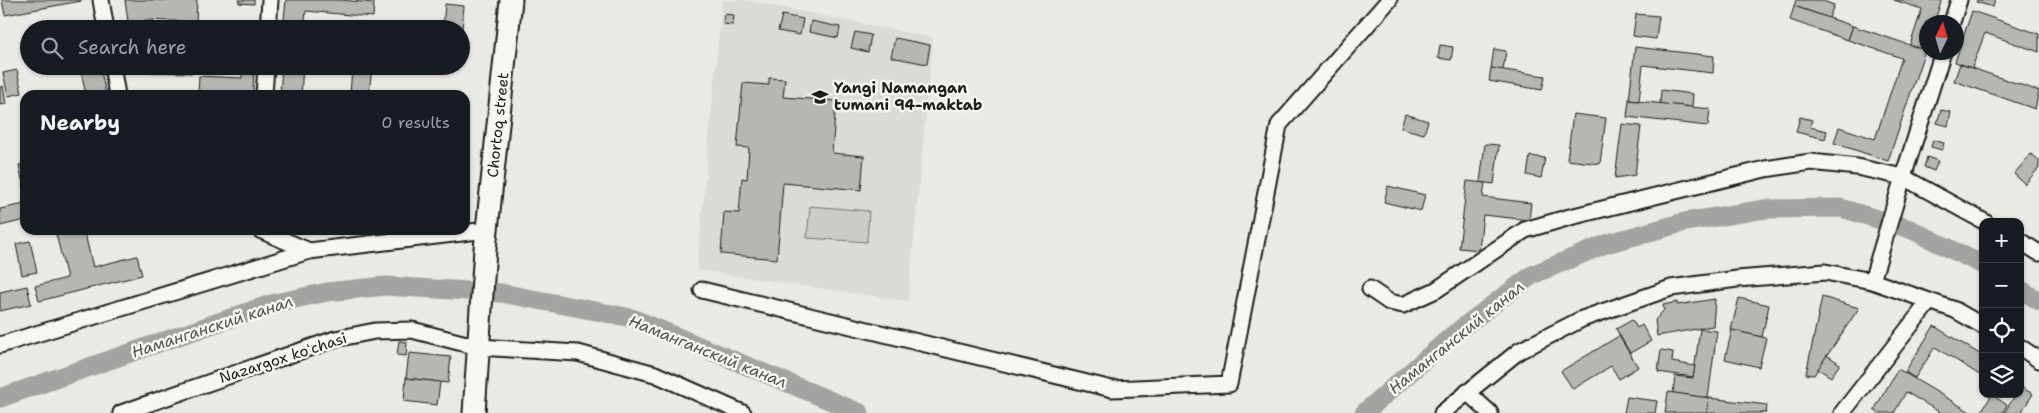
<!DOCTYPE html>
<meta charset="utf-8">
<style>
body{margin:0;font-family:"Shantell Sans",sans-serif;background:#20242c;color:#f1f3f6}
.controls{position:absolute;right:15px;bottom:15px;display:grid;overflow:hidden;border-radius:10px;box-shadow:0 1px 4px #0004}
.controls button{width:45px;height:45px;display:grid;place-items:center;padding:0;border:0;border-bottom:1px solid #363941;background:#171b24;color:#f1f3f6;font:25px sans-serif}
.compass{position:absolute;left:1919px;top:15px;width:45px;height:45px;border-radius:50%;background:#171b24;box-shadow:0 1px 4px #0004;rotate:5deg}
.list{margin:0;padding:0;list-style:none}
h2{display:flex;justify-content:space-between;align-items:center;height:65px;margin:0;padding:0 20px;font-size:21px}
h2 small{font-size:16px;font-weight:400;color:#9ea1a6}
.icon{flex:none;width:28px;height:28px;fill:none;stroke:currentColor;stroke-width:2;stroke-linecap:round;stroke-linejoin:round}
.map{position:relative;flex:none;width:2039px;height:413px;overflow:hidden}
.search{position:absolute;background:#171b24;box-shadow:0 1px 4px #0004;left:20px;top:20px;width:450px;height:55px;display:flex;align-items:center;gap:12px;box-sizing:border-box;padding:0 18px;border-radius:28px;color:#9ea1a6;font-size:19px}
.panel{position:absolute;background:#171b24;box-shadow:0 1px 4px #0004;left:20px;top:90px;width:450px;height:145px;border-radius:15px}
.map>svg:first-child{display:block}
.built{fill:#dadad6}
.green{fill:#cbcbc7;stroke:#747472}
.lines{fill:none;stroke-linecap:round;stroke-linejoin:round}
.canal{stroke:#a3a3a1;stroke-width:19}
.building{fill:#b6b6b3;stroke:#1c1c1c}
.street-casing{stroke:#1c1c1c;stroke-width:19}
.secondary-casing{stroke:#1c1c1c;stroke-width:25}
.street{stroke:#f6f6f2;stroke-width:15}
.secondary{stroke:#f6f6f2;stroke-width:21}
.labels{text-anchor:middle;stroke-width:5;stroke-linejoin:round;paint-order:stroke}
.poi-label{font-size:15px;font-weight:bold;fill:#1c1c1c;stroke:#f6f6f2;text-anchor:start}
.street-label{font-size:15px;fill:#1c1c1c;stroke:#f6f6f2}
.water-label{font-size:16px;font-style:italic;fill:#525251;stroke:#f6f6f2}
</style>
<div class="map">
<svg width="2039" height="413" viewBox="0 0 2039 413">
<rect width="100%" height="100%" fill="#e9e9e5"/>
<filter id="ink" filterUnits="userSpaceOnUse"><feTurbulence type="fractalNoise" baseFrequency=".02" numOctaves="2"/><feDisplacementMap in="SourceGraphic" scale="10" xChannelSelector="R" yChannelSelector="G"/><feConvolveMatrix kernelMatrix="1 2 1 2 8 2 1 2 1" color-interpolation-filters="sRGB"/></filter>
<g filter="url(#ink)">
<path class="built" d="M722,0H745L933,38L908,301L697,270Z"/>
<path class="green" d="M810,206L869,211L867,242L807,238Z"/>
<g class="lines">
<g class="canal">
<path d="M2020,289L2039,301"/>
<path d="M0,398L271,304L327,292L385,286L501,293L632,318L860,413"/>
<path d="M1364,413L1454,334L1532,275L1606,244L1685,222L1765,209L1841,208L1910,229L1983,265"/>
</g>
</g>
<g class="building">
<path d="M2,0H81V1L5,15Z"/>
<path d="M125,0H197L196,22L145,20L146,29H129Z"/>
<path d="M239,0H254V4L239,3Z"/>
<path d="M286,0H341L374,3L373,17L306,11L304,29H283Z"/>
<path d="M1796,0H1820L1834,5L1829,18L1794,6Z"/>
<path d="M1894,0H1942L1934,22H1926L1925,50L1910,45L1922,9Z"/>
<path d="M1977,0H1995L1993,7L1976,2Z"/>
<path d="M445,4L464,6L461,42V29H443Z"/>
<path d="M1794,6L1853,26L1848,40L1790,20Z"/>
<path d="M1972,11L2039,34V52L1985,33L1972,68L1955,62Z"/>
<path d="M724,14L734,15L733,25L723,24Z"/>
<path d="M1636,14L1659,16L1656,39L1633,36Z"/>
<path d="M782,15L803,19L800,35L778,31Z"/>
<path d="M811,21L840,27L838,38L809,32Z"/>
<path d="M1853,26L1925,50L1888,161L1834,143L1839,127L1875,139L1902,58L1848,40Z"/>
<path d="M855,32L871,35L868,52L851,48Z"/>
<path d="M895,38L930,45L927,64L891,57Z"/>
<path d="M1440,45L1453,47L1451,60L1438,58Z"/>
<path d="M1635,47L1714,56L1713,73L1643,65L1639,101L1629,100Z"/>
<path d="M1494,49L1506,51L1503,70L1491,68Z"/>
<path d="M1960,64L2039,91L2035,109L1954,81Z"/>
<path d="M80,66H100L106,95H86Z"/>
<path d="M151,66H192V73L151,72Z"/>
<path d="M242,66H254L253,95L198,92L199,76L242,78Z"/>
<path d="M282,66H303L301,95H280Z"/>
<path d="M336,66H372L369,95H350L352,68Z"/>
<path d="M1491,68L1545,76L1542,90L1489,81Z"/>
<path d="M17,70L22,93L8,96L3,73Z"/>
<path d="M769,78L785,79L783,97L836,101L832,153L864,156L861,190L783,183L777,259L721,254L724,212L739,213L742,178L747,179L749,148L737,147L743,83L769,85Z"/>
<path d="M3,86L6,104L0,105V87Z"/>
<path d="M1661,90L1693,94L1692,107L1660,104Z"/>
<path d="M1629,100L1710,109L1708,126L1627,117Z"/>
<path d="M1941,110L1951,112L1948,126L1937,123Z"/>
<path d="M1405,114L1428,121L1424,134L1401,128Z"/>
<path d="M1573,114L1606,118L1600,164L1567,160Z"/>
<path d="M1800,117L1812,120L1810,127L1827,131L1825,139L1796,132Z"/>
<path d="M1622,124L1641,126L1635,175L1615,178Z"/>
<path d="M1933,140L1944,143L1942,150L1931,147Z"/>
<path d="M1485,144L1499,145L1494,184L1480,182Z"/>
<path d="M2031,154L2039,160V168L2025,184L2014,174Z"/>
<path d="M1530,156L1545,158L1541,178L1527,175Z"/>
<path d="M1927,157L1938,161L1934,171L1924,167Z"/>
<path d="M25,164V194L19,165Z"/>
<path d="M1467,181L1485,183L1483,197L1531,203L1529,220L1483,215L1479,250L1459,248Z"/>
<path d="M1388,186L1425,195L1421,211L1384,202Z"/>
<path d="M25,204V220L0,226V209Z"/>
<path d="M55,230H84L93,267L137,256L142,275L39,301L35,286L67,278Z"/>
<path d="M30,241L37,272L22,275L16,244Z"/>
<path d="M27,286L31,304L0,311V292Z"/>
<path d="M1822,297L1859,308L1814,375L1806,374Z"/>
<path d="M1739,298L1769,305L1762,337L1731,330Z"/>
<path d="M1715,299L1713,326L1657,336L1655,320L1664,310L1663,305L1677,302V305Z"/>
<path d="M1632,320L1637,328L1642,325L1651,341L1630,353L1616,329Z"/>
<path d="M1934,326L1983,356V377L1935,347L1915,378L1905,372Z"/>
<path d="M1700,329L1717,331L1708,398L1673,393L1675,376L1693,378Z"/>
<path d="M1732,330L1766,338L1759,367L1725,359Z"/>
<path d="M1619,336L1638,367L1619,379L1611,366L1573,389L1561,371Z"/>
<path d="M399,341L407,342L406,356L397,355Z"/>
<path d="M1661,350L1673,352L1672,362L1695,366L1693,377L1658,372Z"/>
<path d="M409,353L451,357L448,383L406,378Z"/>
<path d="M1827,355L1840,364L1831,377L1818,369Z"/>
<path d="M1898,369L1972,413H1941L1906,392L1894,413H1879L1874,410Z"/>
<path d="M406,378L440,382L437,405L404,401Z"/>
<path d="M2021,387L2033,394L2022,411L2025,413H2004L2016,394H2020Z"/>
<path d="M1668,392L1709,398L1707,413H1665Z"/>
<path d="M1992,395L2007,405L2002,413H1986L1982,410Z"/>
<path d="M1627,397L1657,401L1655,413H1624Z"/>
<path d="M1709,398L1767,405L1766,413H1707Z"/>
</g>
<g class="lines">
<g class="street-casing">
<g id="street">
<path d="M101,0L106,29"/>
<path d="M1952,22L1959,0"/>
<path d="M268,29L270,0"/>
<path d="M1943,52L1903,177L1985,222"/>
<path d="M112,66L117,95"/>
<path d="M264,95L266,66"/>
<path d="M260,230L309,251"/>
<path d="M2020,241L2039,253"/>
<path d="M1370,289L1389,302L1403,305L1436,290L1525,230L1570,217L1765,169L1811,162L1857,167L1903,177L1872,281"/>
<path d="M702,290L1112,389L1229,384L1279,125L1389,0"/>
<path d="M0,345L309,251L487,230"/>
<path d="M2020,347L2039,360"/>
<path d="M1467,392L1490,413"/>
<path d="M121,413L335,339L375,331L412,330L478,347L578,353L655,374L743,413"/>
<path d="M1442,413L1519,351L1582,319L1671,288L1737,279L1825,272L1872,281L1955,310L1983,326"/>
<path d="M1842,413L1929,302"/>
</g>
</g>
<g class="secondary-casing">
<path id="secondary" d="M474,413L485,249L511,0"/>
</g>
<use href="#street" class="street"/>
<use href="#secondary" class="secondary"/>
</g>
</g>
<defs>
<g id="school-bare" transform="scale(1.35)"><path d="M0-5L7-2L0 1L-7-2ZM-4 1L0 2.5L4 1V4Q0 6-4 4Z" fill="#1c1c1c" stroke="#f6f6f2" stroke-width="2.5" paint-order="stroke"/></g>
</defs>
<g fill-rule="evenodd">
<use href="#school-bare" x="820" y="97"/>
</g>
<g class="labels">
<g class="poi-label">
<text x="834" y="93">Yangi Namangan<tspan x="834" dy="17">tumani 94-maktab</tspan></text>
</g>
<g class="street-label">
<text transform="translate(498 125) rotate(-84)" y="5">Chortoq street</text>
<text transform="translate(283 358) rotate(-18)" y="5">Nazargox koʻchasi</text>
</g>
<g class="water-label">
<text transform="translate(212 326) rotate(-18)" y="6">Наманганский канал</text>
<text transform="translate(1456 337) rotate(-39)" y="6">Наманганский канал</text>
<text transform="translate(708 351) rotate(22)" y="6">Наманганский канал</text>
</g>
</g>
</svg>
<div class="controls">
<button>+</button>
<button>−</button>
<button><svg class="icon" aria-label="locate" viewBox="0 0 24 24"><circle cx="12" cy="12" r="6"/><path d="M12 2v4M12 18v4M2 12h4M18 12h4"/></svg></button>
<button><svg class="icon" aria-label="layers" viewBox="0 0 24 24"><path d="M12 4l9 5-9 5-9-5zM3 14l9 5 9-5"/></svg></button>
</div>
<svg class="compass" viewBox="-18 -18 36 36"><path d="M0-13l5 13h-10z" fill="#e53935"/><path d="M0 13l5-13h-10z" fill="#9ea1a6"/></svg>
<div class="search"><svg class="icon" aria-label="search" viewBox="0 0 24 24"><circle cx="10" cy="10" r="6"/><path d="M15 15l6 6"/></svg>Search here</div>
<section class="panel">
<h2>Nearby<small>0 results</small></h2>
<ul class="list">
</ul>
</section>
</div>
